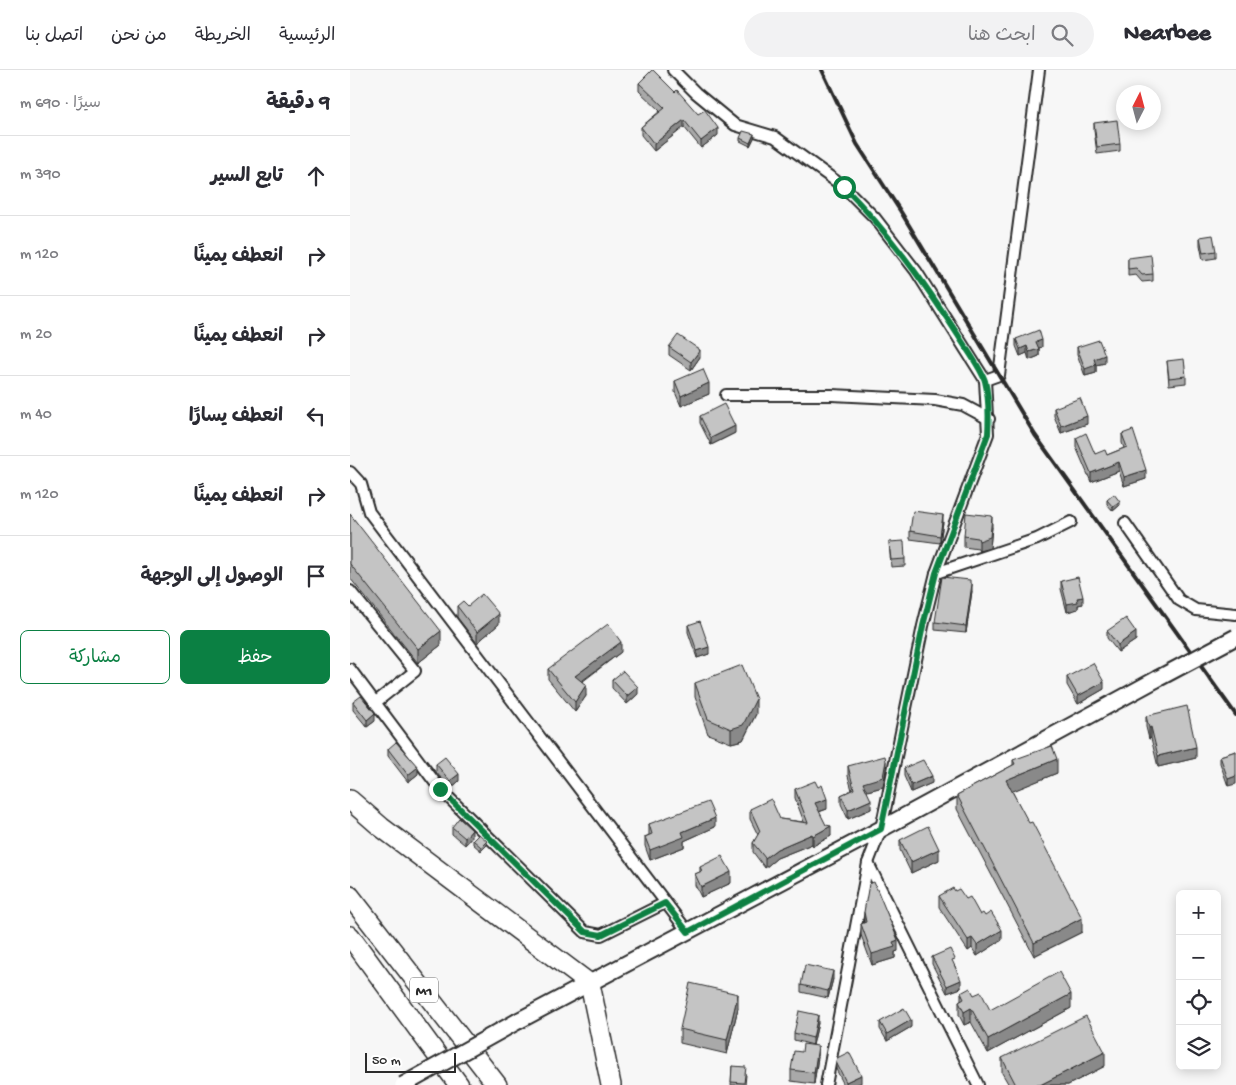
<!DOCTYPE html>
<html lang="ar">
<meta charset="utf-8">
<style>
body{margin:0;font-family:"Gochi Hand","Playpen Sans Arabic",sans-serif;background:#f2f2f3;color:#2b2b33;direction:rtl}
.controls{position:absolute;right:15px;bottom:15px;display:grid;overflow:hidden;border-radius:8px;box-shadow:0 2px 12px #0003}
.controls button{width:45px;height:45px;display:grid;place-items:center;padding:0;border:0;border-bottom:1px solid #e1e1e2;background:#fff;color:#2b2b33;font:25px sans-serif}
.compass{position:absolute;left:766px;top:15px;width:45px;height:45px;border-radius:50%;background:#fff;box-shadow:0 2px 12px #0003;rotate:6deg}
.scale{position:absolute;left:15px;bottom:12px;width:91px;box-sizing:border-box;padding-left:5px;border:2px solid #2b2b2b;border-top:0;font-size:14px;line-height:18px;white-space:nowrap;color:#2b2b2b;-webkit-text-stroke:4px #fff;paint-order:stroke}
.stop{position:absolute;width:15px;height:15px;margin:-11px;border:4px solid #0b8043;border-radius:50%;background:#fff}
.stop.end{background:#0b8043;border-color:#fff;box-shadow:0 1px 5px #0008}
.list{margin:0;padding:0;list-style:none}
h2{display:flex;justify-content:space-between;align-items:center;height:65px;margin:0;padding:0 20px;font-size:21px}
h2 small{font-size:16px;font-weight:400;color:#7c7c81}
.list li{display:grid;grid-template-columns:32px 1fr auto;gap:15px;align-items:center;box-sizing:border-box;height:80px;padding:0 20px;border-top:1px solid #e1e1e2}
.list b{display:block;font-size:19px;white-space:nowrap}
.list em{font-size:16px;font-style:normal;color:#7c7c81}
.actions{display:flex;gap:10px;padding:15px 20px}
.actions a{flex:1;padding:11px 0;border:1px solid #0b8043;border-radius:8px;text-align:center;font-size:18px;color:#0b8043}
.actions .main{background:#0b8043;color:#fff}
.icon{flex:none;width:28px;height:28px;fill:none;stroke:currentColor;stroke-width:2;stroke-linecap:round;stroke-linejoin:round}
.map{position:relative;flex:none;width:886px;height:1015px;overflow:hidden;direction:ltr}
header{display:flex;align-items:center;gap:30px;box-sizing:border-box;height:70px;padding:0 25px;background:#fff;border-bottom:1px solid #e1e1e2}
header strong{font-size:24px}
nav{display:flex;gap:28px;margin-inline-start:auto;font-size:18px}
.search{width:350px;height:45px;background:#f2f2f3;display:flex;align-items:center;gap:12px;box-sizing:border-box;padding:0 18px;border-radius:28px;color:#7c7c81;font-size:19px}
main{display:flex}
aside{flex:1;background:#fff}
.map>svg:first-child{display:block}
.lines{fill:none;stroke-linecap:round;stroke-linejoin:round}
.minor-casing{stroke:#2b2b2b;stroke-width:14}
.secondary-casing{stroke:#2b2b2b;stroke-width:19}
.motorway-casing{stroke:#2b2b2b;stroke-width:22}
.minor{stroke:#fff;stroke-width:10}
.secondary{stroke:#fff;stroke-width:15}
.motorway{stroke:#fff;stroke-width:19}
.rail{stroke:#2b2b2b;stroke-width:4}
.secondary-bridge-casing{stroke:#2b2b2b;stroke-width:19;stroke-linecap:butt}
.secondary-bridge{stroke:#fff;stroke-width:15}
.wall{fill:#a9a9a9;stroke:#2b2b2b}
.shaded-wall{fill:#898989;stroke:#2b2b2b}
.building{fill:#c4c4c4;stroke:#2b2b2b}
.route{stroke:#0b8043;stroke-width:6}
.labels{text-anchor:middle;stroke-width:5;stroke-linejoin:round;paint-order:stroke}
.shield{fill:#fff;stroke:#6b6b6b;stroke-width:1}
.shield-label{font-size:15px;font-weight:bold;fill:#2b2b2b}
</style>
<header>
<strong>Nearbee</strong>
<div class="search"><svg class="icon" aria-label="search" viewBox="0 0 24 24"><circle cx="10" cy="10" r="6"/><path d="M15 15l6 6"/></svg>ابحث هنا</div>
<nav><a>الرئيسية</a><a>الخريطة</a><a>من نحن</a><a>اتصل بنا</a></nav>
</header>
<main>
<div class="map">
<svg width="886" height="1015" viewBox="0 0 886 1015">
<rect width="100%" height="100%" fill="#f7f7f7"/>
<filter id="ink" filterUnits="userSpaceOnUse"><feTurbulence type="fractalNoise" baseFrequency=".02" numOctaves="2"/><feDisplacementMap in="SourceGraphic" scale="10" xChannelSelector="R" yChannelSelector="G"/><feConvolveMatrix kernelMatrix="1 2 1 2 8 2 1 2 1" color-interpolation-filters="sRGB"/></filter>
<g filter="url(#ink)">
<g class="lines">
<g class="minor-casing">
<g id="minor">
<path d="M323,0L346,23L385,55L425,67L494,117L525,148L566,201L635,310"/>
<path d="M376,325H482L585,330L613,335L639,349"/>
<path d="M0,402L11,414L19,442L338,862"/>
<path d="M775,453L829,530L846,540L886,544"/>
<path d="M586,503L687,469L721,452"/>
<path d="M0,521L65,601L26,632"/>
<path d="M0,599L90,719L235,862L251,865L315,833"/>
<path d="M518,793L628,1015"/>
<path d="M476,1015L518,793L531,759L573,556L586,503L638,364L635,310L649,305L689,0"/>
</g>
</g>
<g class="secondary-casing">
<path id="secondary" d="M168,951L531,759L807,609"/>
</g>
<g class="motorway-casing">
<g id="motorway">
<path d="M0,730L31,757L240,914L261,1015"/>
<path d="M0,826L147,1015"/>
<path d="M0,866L109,1015"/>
</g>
</g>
<use href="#minor" class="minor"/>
<use href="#secondary" class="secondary"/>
<use href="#motorway" class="motorway"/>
<path class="rail" d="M472,0L507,74L551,142L685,365L886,645"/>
<g class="secondary-bridge-casing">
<g id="secondary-bridge">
<path d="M807,609L886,567"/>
<path d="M53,1015L168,951"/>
</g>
</g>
<use href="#secondary-bridge" class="secondary-bridge"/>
</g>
<g class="wall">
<path d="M289,13L348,44L368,65L351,78L334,57L304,81L291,65V57L310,41L289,21Z"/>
<path d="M744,53L770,74V81L747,84L744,60Z"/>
<path d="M390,68H404L400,76L390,71Z"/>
<path d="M850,167L866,181V188L853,190L850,175Z"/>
<path d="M778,188L803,204V211L792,212L786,205L778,206Z"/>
<path d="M666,269L692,277L689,278V286L679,290L677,283L670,286L666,276Z"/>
<path d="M319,277L350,287L341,300L319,285Z"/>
<path d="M727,277L755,293L746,295V303L735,306L727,284Z"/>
<path d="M817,291L836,306V313L819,315Z"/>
<path d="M325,311L359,324L331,336L325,322Z"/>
<path d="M704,338L737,354L711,363L704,346Z"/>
<path d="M350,346L385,363L361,375L350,353Z"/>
<path d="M772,364L796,409L774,416L769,401L741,412L726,377V368L745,384L757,385L774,378L772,373Z"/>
<path d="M757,430L770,435L763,441L757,434Z"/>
<path d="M0,444L91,575L68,593L0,508Z"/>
<path d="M593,452L590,473L560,469V461Z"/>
<path d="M642,457L640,478L629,481L628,479L614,477V466Z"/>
<path d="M539,472L555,489V496L541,497Z"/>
<path d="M711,511L733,534L728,535V539L717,542L711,519Z"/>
<path d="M622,521L616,563L585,560V552Z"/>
<path d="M107,536H118L149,554L127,573L107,547Z"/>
<path d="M338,555L359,584L347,588L338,562Z"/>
<path d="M757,561L786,570L768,582L757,568Z"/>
<path d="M271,582L232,612L236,626L225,642L198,609V599Z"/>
<path d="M717,607L754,619L728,634L717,615Z"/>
<path d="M262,610L288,624L277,634L262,618Z"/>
<path d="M345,613L406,644L393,670L381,673L358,664L345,627Z"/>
<path d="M3,632L25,651L17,657L3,640Z"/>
<path d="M796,646L846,688L808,697L801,668L799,669L796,657Z"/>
<path d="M38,679L68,704L58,712L38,686Z"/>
<path d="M886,681L878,716L870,693V686Z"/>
<path d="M663,690L707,703L662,721L732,862L684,886L607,739V725L663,695Z"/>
<path d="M86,694L109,711L100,719L86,702Z"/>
<path d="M498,696L536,700L533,717L517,721L521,739L498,749L491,734V725L502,720L498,706Z"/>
<path d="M554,698L582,713L561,722L554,706Z"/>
<path d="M445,719L477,739L469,742L481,766L463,776L462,774L427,788L415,798L403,782V773L408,765L400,749V739L430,749L454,752L445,728Z"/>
<path d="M299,754L365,757L334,771V777L300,790L295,776V767L299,765Z"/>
<path d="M102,757L122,767L115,775L102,764Z"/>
<path d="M123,770L137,775L131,781L123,774Z"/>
<path d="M550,770L589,790L561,803L550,780Z"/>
<path d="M350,797L381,813L351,827L345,815V804L350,802Z"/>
<path d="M589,826L616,829L652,870L627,886L622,878L618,881L589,837Z"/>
<path d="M514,842L548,881L545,882V888L522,895L511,865V854L514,853Z"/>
<path d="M582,887L605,896L611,918L597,923L582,894Z"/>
<path d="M483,909L478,928L451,922V915Z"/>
<path d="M611,923L624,925L640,940L721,938L638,983L621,952L614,955L609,945V932L611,931Z"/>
<path d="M388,938L377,984L330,973V959Z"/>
<path d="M530,952L561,957L537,971L530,959Z"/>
<path d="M468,953L463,975L444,970V963Z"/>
<path d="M452,982L468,987L464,1014L441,1011V1000Z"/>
<path d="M652,988L755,996L718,1015H659L652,1003Z"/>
<path d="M486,992L511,1013L505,1015H494L486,999Z"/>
<path d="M382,996L396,1005L395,1015H381Z"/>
</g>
<g class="shaded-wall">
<path d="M334,50V57L304,81V74Z"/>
<path d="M368,58V65L351,78V71Z"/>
<path d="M404,64V68L400,76V73Z"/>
<path d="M692,270V277L686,279V272Z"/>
<path d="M677,276V283L670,286V279Z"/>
<path d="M689,279V286L679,290V282Z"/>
<path d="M350,280V287L341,300V292Z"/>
<path d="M755,285V293L746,295V303L735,306V299L744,289Z"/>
<path d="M359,313V324L331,336V326Z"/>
<path d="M737,346V354L711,363V356Z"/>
<path d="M385,356V363L361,375V368Z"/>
<path d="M769,392V401L741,412V403Z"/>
<path d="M796,400V409L774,416V407Z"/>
<path d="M770,432V435L763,441V437Z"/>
<path d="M593,445V452L590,473V466Z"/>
<path d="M642,446V457L640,478L629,481V471Z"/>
<path d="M622,514V521L616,563V556Z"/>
<path d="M733,527V534L728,535V539L717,542V534L727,528Z"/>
<path d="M149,544V554L127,573V562Z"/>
<path d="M91,561V575L68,593V579Z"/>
<path d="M786,562V570L768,582V575Z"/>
<path d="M271,572V582L225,616V606Z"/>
<path d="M359,577V584L347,588V581Z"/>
<path d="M754,612V619L728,634V626Z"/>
<path d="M236,615V626L225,642V632Z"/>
<path d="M288,617V624L277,634V626Z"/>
<path d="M406,629V644L393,670L381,673V659Z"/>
<path d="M25,643V651L17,657V650Z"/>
<path d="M801,657V668L799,669V658Z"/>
<path d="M846,677V688L808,697V686Z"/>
<path d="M707,689V703L656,724V710Z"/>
<path d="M536,691V700L533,717L513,722V713Z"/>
<path d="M68,697V704L58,712V705Z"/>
<path d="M109,704V711L100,719V711Z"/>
<path d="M582,706V713L561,722V715Z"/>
<path d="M886,706V714L878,716V709Z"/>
<path d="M477,729V739L465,743V733Z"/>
<path d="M521,730V739L498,749V740Z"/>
<path d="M365,748V757L334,771V777L300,790V780L332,762Z"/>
<path d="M481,756V766L463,776V766Z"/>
<path d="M122,760V767L115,775V768Z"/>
<path d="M462,764V774L427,788L415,798V788L427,779Z"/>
<path d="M137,771V775L131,781V777Z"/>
<path d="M589,779V790L561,803V792Z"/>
<path d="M381,802V813L351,827V817Z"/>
<path d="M732,848V862L684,886V873Z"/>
<path d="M652,860V870L627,886V875Z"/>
<path d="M622,868V878L618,881V870Z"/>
<path d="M548,870V881L545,882V888L522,895V884L543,872Z"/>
<path d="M483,901V909L478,928V921Z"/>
<path d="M611,910V918L597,923V916Z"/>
<path d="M388,924V938L377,984V970Z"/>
<path d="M721,924V938L638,983V969Z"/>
<path d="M621,938V952L614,955V942Z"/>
<path d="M468,945V953L463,975V968Z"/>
<path d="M561,950V957L537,971V964Z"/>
<path d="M468,976V987L464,1014V1003Z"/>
<path d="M755,982V996L718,1015H690Z"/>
<path d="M511,1005V1013L505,1015H496V1012Z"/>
</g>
<g class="building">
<path d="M302,0H303L325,22L327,20L348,44L355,40L368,58L351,71L334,50L304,74L291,57L315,38L289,13Z"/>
<path d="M767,50L770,74L747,77L744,53Z"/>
<path d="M393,61L404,64L400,73L390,68Z"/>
<path d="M863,165L866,181L853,183L850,167Z"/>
<path d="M801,185L803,204L792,205L786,198L778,199V188Z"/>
<path d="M689,260L692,270L686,272L689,279L679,282L677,276L670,279L666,269Z"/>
<path d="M328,265L350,280L341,292L319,277Z"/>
<path d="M749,270L755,285L744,289L746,295L735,299L727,277Z"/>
<path d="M834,289L836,306L819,308L817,291Z"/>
<path d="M353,299L359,313L331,326L325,311Z"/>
<path d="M730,328L737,346L711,356L704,338Z"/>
<path d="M374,334L385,356L361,368L350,346Z"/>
<path d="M783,360L796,400L774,407L769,392L741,403L726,368L736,363L745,384L755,380L757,385L777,377L772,364Z"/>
<path d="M764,424L770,432L763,437L757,430Z"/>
<path d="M563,441L593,445L590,466L560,461Z"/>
<path d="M616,443L642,446L640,467L629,471L628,468L614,466Z"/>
<path d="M0,444L91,561L68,579L0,494Z"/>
<path d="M554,471L555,489L541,490L539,472Z"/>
<path d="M592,507L620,510V513L622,514L616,556L585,552Z"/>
<path d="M728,507L733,527L727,528L728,532L717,534L711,511Z"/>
<path d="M132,524L149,544L127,562L107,536L113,531L118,536Z"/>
<path d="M776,548L786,562L768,575L757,561Z"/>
<path d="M350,551L359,577L347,581L338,555Z"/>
<path d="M258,554L271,572L225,606L236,615L225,632L198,599Z"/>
<path d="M743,593L754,612L728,626L717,607Z"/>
<path d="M392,595L406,629L393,655L381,659L358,649L345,613Z"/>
<path d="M273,601L288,617L277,626L262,610Z"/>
<path d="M11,626L25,643L17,650L3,632Z"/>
<path d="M837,636L846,677L808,686L801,657L799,658L796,646Z"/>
<path d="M46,672L68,697L58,705L38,679Z"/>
<path d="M702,676L707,689L656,710L679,753L682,752L732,848L684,873L607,725L665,694L663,690Z"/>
<path d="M886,681V706L878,709L870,686Z"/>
<path d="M535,686L536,691L533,707L513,713L521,730L498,740L491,725L504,719L498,696Z"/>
<path d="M95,687L109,704L100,711L86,694Z"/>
<path d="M573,690L582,706L561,715L554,698Z"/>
<path d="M465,711L468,717L472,715L477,729L465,733L476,755L481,756L463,766L462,764L427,779L415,788L403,773L410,761L400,739L421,729L430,749L458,753L445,719Z"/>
<path d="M358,732L365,748L332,762L334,767L300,780L295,767L302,764L299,754Z"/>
<path d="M109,748L122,760L115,768L102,757Z"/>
<path d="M578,756L589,779L561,792L550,770Z"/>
<path d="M129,764L137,771L131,777L123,770Z"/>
<path d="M372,786L381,802L351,817L345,804L352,801L350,797Z"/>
<path d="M524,812L548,870L543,872L545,877L522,884L511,854L516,852L514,842L519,814Z"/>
<path d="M603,818L605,821L609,819L616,829L620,827L630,845L633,843L635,846L641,842L652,860L627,875L622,868L618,870L589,826Z"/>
<path d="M600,879L605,889L602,890L611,910L597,916L582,887Z"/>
<path d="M455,895L483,901L478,921L451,915Z"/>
<path d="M709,902L721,924L638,969L621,938L614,942L609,932L614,929L611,923L620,918L624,925L631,922L640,940Z"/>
<path d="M340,913L388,924L377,970L330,959Z"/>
<path d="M554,938L561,950L537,964L530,952Z"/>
<path d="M449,941L468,945L463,968L444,963Z"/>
<path d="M736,946L755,982L690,1015H666L652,988Z"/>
<path d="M453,974L468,976L464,1003L441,1000L444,981L452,982Z"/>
<path d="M499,982L511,1005L496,1012L486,992L487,988Z"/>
<path d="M382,996L396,997L394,1013L381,1012Z"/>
</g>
</g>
<g class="lines" filter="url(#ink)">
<path class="route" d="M90,719L235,862L251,865L315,833L338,862L531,759L573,556L586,503L638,364C639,347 639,327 635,311C631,298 615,277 608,265C573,211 539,163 494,117"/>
</g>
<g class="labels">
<rect class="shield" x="60" y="907.5" width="28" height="25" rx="4"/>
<g class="shield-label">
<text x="74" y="925">M1</text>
</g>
</g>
</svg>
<div class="controls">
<button>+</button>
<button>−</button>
<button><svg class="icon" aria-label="locate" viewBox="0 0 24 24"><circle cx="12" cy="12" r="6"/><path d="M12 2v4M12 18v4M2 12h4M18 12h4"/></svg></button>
<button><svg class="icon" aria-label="layers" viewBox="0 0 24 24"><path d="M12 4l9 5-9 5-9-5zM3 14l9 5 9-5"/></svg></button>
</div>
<svg class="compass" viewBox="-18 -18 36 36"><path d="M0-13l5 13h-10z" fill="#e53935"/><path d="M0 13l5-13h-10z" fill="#7c7c81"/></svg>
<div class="scale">50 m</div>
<div class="stop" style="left:494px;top:117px"></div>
<div class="stop end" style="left:90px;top:719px"></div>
</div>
<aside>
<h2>9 دقيقة<small>سيرًا · 690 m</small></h2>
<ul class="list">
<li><svg class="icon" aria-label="ahead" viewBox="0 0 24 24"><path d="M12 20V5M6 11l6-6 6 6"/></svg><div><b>تابع السير</b></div><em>390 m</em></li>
<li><svg class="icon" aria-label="right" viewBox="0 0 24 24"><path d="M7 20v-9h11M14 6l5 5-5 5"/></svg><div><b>انعطف يمينًا</b></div><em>120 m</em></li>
<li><svg class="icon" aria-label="right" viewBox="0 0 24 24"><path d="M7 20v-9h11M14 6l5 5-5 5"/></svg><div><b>انعطف يمينًا</b></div><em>20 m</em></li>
<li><svg class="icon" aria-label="left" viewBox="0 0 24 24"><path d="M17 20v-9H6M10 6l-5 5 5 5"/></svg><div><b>انعطف يسارًا</b></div><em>40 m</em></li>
<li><svg class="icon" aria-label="right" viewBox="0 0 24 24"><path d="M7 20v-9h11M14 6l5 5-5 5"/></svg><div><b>انعطف يمينًا</b></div><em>120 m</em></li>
<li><svg class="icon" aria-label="arrive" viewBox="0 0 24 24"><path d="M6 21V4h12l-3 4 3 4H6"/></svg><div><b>الوصول إلى الوجهة</b></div></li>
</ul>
<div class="actions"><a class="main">حفظ</a><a>مشاركة</a></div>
</aside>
</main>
